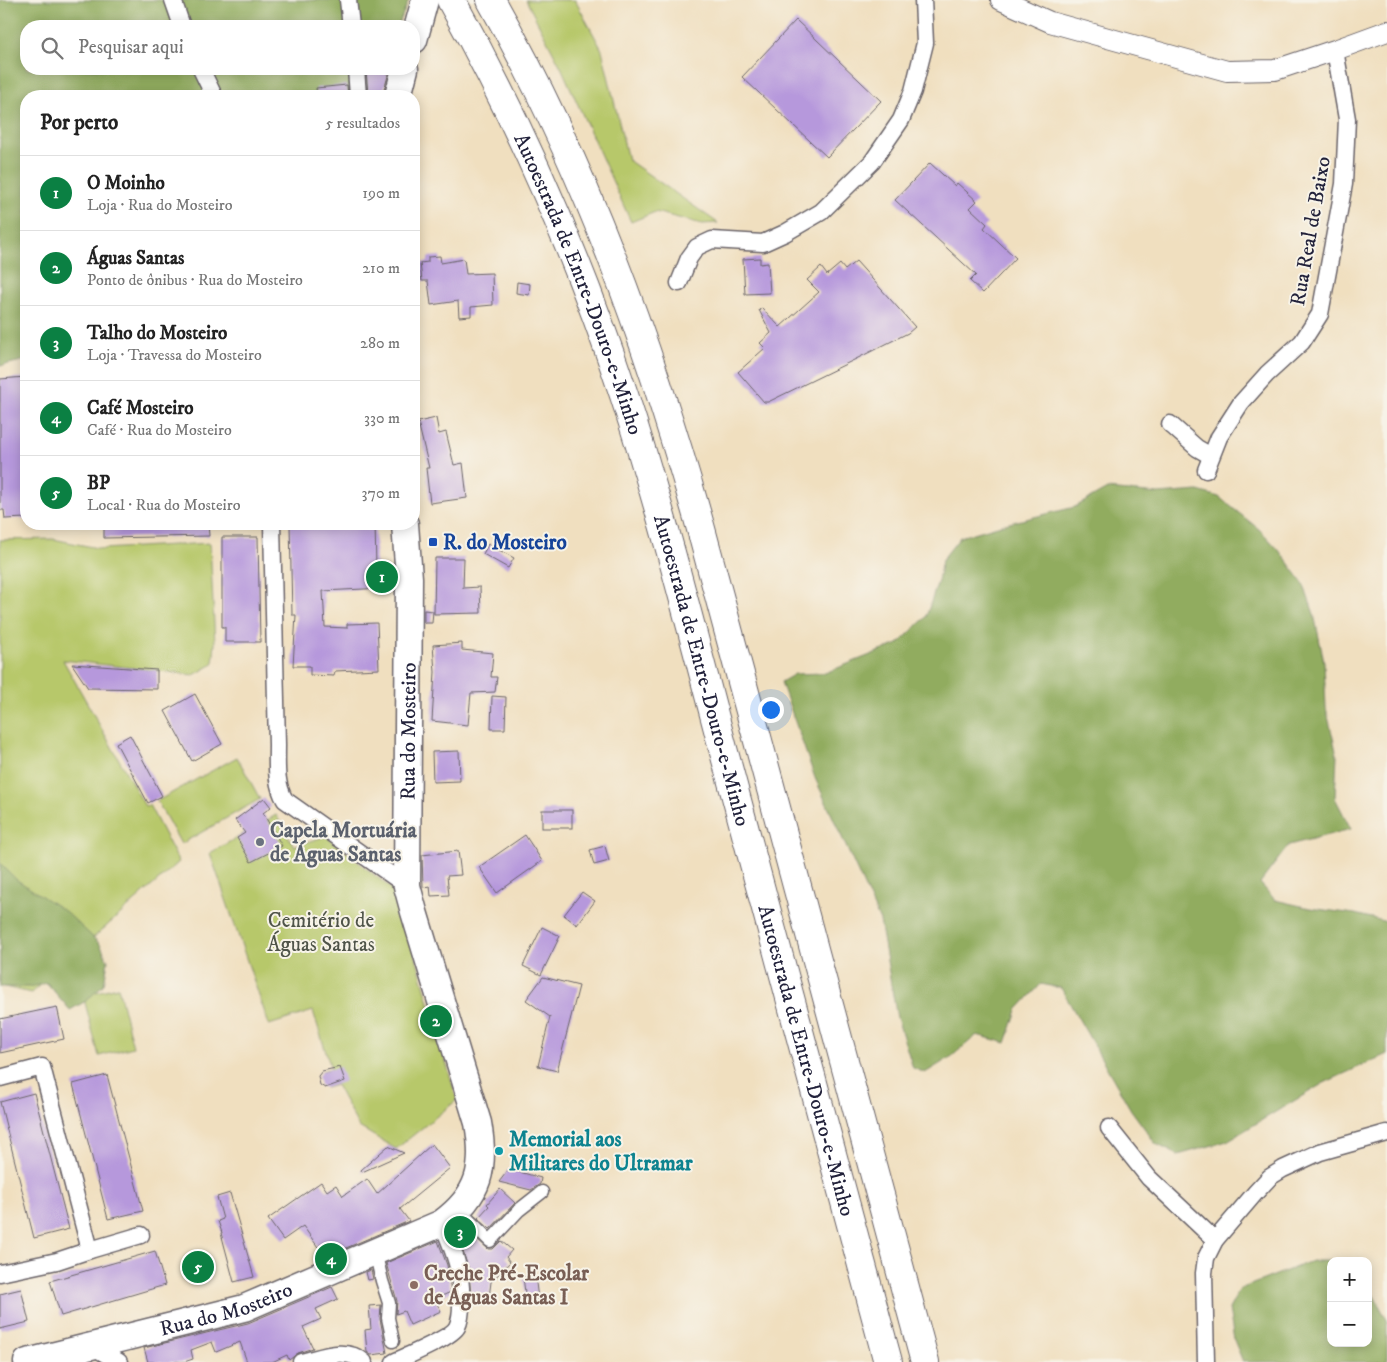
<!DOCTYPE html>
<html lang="pt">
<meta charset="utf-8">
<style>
body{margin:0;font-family:"IM FELL DW Pica",serif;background:#f2f2f2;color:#222}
.controls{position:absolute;right:15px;bottom:15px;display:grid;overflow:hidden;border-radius:10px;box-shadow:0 2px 12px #0003}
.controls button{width:45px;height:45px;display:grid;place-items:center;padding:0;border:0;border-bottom:1px solid #e0e0e0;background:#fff;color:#222;font:25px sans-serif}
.you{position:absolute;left:770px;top:709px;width:18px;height:18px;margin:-12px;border:4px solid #fff;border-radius:50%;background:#1a73e8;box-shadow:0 0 0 8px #1a73e833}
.badge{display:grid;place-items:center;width:32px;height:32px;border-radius:50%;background:#0b8043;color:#fff;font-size:16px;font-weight:700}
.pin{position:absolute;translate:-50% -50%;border:2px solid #fff;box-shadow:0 1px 5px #0006}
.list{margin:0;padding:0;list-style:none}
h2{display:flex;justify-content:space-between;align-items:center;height:65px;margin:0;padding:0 20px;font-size:21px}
h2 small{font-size:16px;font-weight:400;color:#767676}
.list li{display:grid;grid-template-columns:32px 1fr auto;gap:15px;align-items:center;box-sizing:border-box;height:75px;padding:0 20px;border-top:1px solid #e0e0e0}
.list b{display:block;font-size:19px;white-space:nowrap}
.list p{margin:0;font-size:16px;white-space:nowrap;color:#767676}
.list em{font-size:16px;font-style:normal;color:#767676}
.icon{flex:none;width:28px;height:28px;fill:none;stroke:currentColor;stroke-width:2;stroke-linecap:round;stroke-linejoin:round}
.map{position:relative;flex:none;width:1387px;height:1362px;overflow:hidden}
.search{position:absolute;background:#fff;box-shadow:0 2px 12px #0003;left:20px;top:20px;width:400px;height:55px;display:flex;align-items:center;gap:12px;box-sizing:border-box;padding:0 18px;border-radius:20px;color:#767676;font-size:19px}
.panel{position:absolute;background:#fff;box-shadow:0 2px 12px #0003;left:20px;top:90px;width:400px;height:440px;border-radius:20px}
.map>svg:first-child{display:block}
.green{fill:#b7c86b;stroke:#6c7553}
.forest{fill:#91ac5f;stroke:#5a674d}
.building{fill:#b698dc}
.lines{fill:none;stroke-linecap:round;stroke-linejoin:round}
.pedestrian-casing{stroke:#6a6469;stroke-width:15}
.minor-casing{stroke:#6a6469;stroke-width:19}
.tertiary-casing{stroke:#6a6469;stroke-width:22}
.primary-casing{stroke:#6a6469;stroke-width:29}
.motorway-casing{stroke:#6a6469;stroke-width:30}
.pedestrian{stroke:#fff;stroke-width:12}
.minor{stroke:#fff;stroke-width:16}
.tertiary{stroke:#fff;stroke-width:20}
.primary{stroke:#fff;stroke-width:26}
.motorway{stroke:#fff;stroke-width:28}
.transit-dot{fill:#1a4fb4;stroke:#f7f3e8;stroke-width:2}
.worship-dot{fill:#6b7280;stroke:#f7f3e8;stroke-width:2}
.culture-dot{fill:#0f9aa8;stroke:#f7f3e8;stroke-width:2}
.education-dot{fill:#8d6e63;stroke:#f7f3e8;stroke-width:2}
.labels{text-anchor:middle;stroke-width:4;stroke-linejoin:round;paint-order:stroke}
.street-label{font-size:21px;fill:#22223b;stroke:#f7f3e8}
.transit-label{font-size:21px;font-weight:bold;fill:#164399;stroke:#f7f3e8;text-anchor:start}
.worship-label{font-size:21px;font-weight:bold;fill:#5b616d;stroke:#f7f3e8;text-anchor:start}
.park-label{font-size:21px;fill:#4f5449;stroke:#f7f3e8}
.culture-label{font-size:21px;font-weight:bold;fill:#0d838f;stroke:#f7f3e8;text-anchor:start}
.education-label{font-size:21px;font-weight:bold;fill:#785e54;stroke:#f7f3e8;text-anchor:start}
</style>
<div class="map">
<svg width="1387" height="1362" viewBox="0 0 1387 1362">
<rect width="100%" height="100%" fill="#f7f3e8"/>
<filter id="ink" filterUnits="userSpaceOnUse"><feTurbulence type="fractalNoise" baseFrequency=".02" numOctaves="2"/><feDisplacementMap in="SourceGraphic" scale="10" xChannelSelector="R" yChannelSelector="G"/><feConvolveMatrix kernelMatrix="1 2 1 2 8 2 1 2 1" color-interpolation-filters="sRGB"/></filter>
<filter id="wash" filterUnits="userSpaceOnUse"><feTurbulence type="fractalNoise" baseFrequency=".0096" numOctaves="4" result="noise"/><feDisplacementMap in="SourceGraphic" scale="20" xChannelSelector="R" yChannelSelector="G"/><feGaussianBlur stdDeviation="1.12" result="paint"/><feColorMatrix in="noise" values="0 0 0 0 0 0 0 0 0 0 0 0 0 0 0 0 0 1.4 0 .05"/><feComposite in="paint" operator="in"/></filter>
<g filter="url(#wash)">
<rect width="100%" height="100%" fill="#f0dfbf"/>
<g class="green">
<path d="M526,0H575L602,50L628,160L718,223L702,224L655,212L631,222L561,67Z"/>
<path d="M53,539L102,549L210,543L215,644L213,664L194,675L63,660L145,806L149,805L179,862L31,993L0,986V540Z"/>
<path d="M237,757L260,799L181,844L157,801Z"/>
<path d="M276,815L294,846L326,836L398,894L457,1100L396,1149L359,1127L336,1085L325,1088L322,1071L331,1068L313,1011L269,1025L210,853Z"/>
<path d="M118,987L133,1047L99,1056L83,995Z"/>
</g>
<g class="forest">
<path d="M0,0H409L398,26H26V69H382L374,96H26V360L0,366Z"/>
<path d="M1107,489L1158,494L1198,491L1219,497L1260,530L1278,549L1303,583L1314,614L1324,662L1326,708L1337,755L1335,798L1351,829L1289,845L1260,883L1275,900L1310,908L1355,914L1387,922V1054L1324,1083L1227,1141L1178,1155L1156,1144L1131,1110L1061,988L1041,984L1017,1010L1006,1043L977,1035L951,1057L925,1073L913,1068L897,1018L880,921L815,778L781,682L795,674L825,673L898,644L926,617L938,581L942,560L960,537L1001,525L1075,507Z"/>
<path d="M0,863L17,880L66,912L100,944L108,961L104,984L86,1001L70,1010L47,983L29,987H0Z"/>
<path d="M1312,1261H1331V1343H1368V1288L1374,1296L1387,1320V1362H1243L1234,1340L1229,1309L1240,1289Z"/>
</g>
<g id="blocks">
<g class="building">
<path d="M796,20L881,101L827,157L742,77Z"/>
<path d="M366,69H387L388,76L383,93L368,95Z"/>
<path d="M347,85L348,96H317L316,88Z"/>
<path d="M930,163L955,186L957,183L977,201L970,208L987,224L984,228L1016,258L983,293L970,281L976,275L895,200Z"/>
<path d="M440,256L441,263L464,259L466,274L492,273L493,305L471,307V316L459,317L458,301L431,305L428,281H422L420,263L428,262V257Z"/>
<path d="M760,258V264L768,263L770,293L745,294L743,259Z"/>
<path d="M856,261L915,327L908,333L854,360L768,402H764L738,372L765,348L760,343L771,333L759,310L762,308L780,327L819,292L807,280L821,267L827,275L840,264L845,270Z"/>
<path d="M517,282L530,284L529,295L516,293Z"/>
<path d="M26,377V518L5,519L4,510H0V379Z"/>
<path d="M436,418L439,434L446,432L454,465L463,463L467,498L430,503L426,468H429L418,422Z"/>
<path d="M104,524H208L209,536L104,538Z"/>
<path d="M290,524H375L376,567L382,566L384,588L323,591L325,627L347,628V624L377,623L379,669L335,671L334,676L310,675V666H293L296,615H292Z"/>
<path d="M222,537H258L260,642H225V627H222Z"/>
<path d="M488,544L514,558L508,568L483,554Z"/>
<path d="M435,558H464L463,588L480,587L481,613L434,614Z"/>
<path d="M424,610L433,611L432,623H424Z"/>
<path d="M462,643V650L493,653L491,677H497L495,692L471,693L468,725L432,721L435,672L433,645Z"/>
<path d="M72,664L157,670V689L88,688Z"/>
<path d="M195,694L222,744L192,761L165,711Z"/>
<path d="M492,696L506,697L505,729H491Z"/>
<path d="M130,735L162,796L148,803L116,743Z"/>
<path d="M459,751L460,781L433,782L432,752Z"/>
<path d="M264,798L271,807L263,813L282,846L251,862L237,838L245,833L235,820Z"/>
<rect x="542" y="810" width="30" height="18"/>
<path d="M525,835L542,861L497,893L479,867Z"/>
<path d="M605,846L609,861L594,865L590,850Z"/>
<path d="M458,851L461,875L447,876L449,895L431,896L430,886L423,887L422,855Z"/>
<path d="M582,892L595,901L577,925L564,915Z"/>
<path d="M542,927L560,936L541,975L523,966Z"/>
<path d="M543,977L579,986L557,1071L538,1066L550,1017L526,1000Z"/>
<path d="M57,1007L64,1039L0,1053V1019Z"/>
<path d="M340,1067L345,1081L325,1088L320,1085L318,1076L322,1071Z"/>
<path d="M107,1075L143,1211L108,1219L73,1084Z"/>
<path d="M34,1093L69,1229L34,1238L0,1102Z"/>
<path d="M432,1144L450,1168L400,1209L409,1221L325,1257L303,1226L283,1240L268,1219L321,1182L327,1191L336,1185L343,1196L367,1179L377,1194Z"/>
<path d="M388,1146L404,1153L362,1172L361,1170Z"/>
<path d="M509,1169L541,1178L540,1184L531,1190L499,1182Z"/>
<path d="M500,1189L515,1203L490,1229L478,1218L489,1206L487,1204Z"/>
<path d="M230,1193L254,1277L234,1282L221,1233H222L218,1221L223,1219L217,1197Z"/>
<path d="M463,1226L488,1249H493L501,1241L512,1250L506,1257L510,1262L491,1282L488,1305L471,1303L469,1270L456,1231Z"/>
<path d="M438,1241L447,1265L451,1292L435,1299L441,1311L410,1325L404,1311L396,1314L397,1301L386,1263Z"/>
<path d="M155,1251L165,1285L61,1316L50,1281Z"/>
<path d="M371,1270L373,1279L368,1280L366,1272Z"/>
<path d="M535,1275L538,1299L526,1300L523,1277Z"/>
<path d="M332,1287L338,1299L316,1309L321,1319L303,1327L313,1348L298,1353L289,1360L287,1355L272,1362H247L240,1342L216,1352L212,1342L191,1350L193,1359L184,1362H148L144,1348L248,1323Z"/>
<path d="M21,1289L29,1322L0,1329V1294Z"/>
<path d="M381,1305L380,1319L387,1353L371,1355L367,1352L365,1330L371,1329L369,1306Z"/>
</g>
</g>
</g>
<g filter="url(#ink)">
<use href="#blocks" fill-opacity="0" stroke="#6a6469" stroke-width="1"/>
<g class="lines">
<g class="pedestrian-casing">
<g id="pedestrian">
<path d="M457,1212L466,1217L490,1241L519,1210L542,1192"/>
<path d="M375,1251L382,1281L389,1303L388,1318L393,1341"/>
</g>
</g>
<g class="minor-casing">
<g id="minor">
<path d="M173,0L182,26"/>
<path d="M348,0L351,26"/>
<path d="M201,69L214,96"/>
<path d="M356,69L358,96"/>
<path d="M679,283L689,258L697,247L712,240L763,243L785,233L821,212L872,162L901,120L913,91L925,43L923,0"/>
<path d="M1170,424L1197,448L1211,456"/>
<path d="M1206,470L1219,437L1241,403L1267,374L1302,342L1320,314L1344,184L1347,119L1335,50"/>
<path d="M272,524L277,745C277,763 275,784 285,800L407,886"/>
<path d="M0,1078L42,1067L90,1250L57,1261L0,1273"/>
<path d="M1109,1128L1149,1178L1215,1240"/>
<path d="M90,1250L141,1235"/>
<path d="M92,1346L119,1362"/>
<path d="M301,1362C322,1357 346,1346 364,1362"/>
<path d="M394,1362C407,1356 452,1337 457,1327C460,1321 461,1310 461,1304C463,1273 454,1251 442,1223"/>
<path d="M1206,1362L1204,1273L1206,1258L1215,1240L1256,1192L1270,1177L1283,1169L1320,1152L1387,1133"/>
</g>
</g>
<g class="tertiary-casing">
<path id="tertiary" d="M1001,0L1050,22L1227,71L1275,70L1335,50L1387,31"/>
</g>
<g class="primary-casing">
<g id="primary">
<path d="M414,40L425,0"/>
<path d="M398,96L405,69"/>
<path id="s1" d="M27,1362L244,1308L442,1223C480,1195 486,1168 478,1123L414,912L407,886L409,578L405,524"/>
</g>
</g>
<g class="motorway-casing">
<g id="motorway">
<path id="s2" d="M451,0C521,126 579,259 624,395C663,514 693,636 725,756C779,958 833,1160 888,1362"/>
<path d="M491,0C585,166 650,346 701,529L925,1362"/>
</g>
</g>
<use href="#pedestrian" class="pedestrian"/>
<use href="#minor" class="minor"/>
<use href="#tertiary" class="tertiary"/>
<use href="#primary" class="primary"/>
<use href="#motorway" class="motorway"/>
</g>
</g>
<rect class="transit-dot" x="428" y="537" width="10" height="10" rx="2.5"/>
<circle class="worship-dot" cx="260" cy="842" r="5"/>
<circle class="culture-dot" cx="499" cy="1151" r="5"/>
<circle class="education-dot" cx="414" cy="1285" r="5"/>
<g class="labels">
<g class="street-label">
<text transform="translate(1310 231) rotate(-80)" y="7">Rua Real de Baixo</text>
<text dy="7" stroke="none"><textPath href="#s2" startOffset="312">Autoestrada de Entre-Douro-e-Minho</textPath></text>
<text dy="7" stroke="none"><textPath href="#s2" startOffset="718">Autoestrada de Entre-Douro-e-Minho</textPath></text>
<text dy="7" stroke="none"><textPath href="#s1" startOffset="955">Rua do Mosteiro</textPath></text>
<text dy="7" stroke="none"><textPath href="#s2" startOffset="1122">Autoestrada de Entre-Douro-e-Minho</textPath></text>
<text dy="7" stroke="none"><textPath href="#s1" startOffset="206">Rua do Mosteiro</textPath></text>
</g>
<g class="transit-label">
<text x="443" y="549">R. do Mosteiro</text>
</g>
<g class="worship-label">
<text x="270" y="837">Capela Mortuária<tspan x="270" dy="24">de Águas Santas</tspan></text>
</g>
<g class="park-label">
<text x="321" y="927">Cemitério de<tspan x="321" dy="24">Águas Santas</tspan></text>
</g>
<g class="culture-label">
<text x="509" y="1146">Memorial aos<tspan x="509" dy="24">Militares do Ultramar</tspan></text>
</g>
<g class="education-label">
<text x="424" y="1280">Creche Pré-Escolar<tspan x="424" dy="24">de Águas Santas I</tspan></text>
</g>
</g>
</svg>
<div class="controls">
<button>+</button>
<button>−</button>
</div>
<div class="you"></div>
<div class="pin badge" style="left:382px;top:577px">1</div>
<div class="pin badge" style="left:436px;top:1021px">2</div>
<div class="pin badge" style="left:460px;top:1232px">3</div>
<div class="pin badge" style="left:331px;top:1259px">4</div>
<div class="pin badge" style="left:198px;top:1267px">5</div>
<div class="search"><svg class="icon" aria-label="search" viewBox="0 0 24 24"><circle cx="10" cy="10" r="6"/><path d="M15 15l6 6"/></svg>Pesquisar aqui</div>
<section class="panel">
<h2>Por perto<small>5 resultados</small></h2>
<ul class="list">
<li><span class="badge">1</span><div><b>O Moinho</b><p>Loja · Rua do Mosteiro</p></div><em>190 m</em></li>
<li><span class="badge">2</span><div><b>Águas Santas</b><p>Ponto de ônibus · Rua do Mosteiro</p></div><em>210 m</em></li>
<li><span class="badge">3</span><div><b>Talho do Mosteiro</b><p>Loja · Travessa do Mosteiro</p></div><em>280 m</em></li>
<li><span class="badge">4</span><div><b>Café Mosteiro</b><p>Café · Rua do Mosteiro</p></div><em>330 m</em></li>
<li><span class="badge">5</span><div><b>BP</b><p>Local · Rua do Mosteiro</p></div><em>370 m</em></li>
</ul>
</section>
</div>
